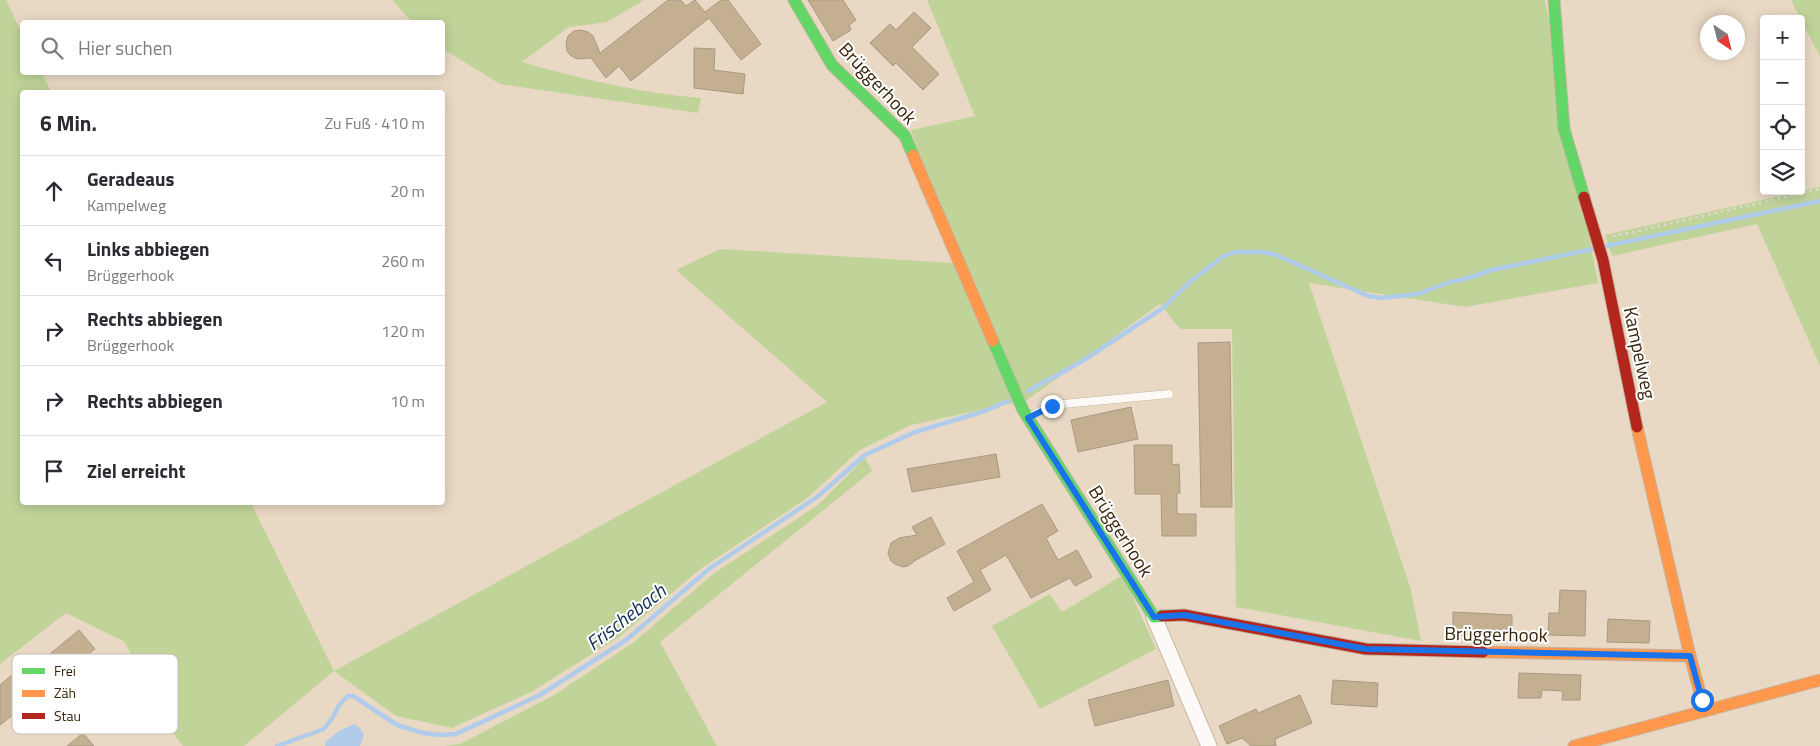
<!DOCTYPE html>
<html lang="de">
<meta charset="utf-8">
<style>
body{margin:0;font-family:"Titillium Web",sans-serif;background:#f2f2f3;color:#2b2b33}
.controls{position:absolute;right:15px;top:15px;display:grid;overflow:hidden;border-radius:5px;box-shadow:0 2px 12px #0003}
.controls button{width:45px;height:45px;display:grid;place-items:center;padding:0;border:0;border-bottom:1px solid #e1e1e2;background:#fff;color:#2b2b33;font:25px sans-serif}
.compass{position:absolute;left:1700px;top:15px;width:45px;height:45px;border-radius:50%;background:#fff;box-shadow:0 2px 12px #0003;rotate:145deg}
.stop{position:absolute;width:15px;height:15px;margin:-11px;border:4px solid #1a73e8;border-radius:50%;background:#fff}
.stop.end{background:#1a73e8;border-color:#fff;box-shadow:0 1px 5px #0008}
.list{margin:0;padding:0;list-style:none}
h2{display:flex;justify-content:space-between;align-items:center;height:65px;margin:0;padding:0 20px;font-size:21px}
h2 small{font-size:16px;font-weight:400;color:#7c7c81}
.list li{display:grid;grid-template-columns:32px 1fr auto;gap:15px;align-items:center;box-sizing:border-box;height:70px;padding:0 20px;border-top:1px solid #e1e1e2}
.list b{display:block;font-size:19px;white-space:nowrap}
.list p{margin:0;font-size:16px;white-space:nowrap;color:#7c7c81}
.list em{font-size:16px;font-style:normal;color:#7c7c81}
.icon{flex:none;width:28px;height:28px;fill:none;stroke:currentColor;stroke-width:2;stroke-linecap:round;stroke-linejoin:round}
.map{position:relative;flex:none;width:1820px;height:746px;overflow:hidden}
.search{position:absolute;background:#fff;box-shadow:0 2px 12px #0003;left:20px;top:20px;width:425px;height:55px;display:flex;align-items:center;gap:12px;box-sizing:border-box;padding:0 18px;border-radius:5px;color:#7c7c81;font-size:19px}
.panel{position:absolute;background:#fff;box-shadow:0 2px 12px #0003;left:20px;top:90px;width:425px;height:415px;border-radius:5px}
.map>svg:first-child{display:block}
.green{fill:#c0d499}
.water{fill:#b1ccea}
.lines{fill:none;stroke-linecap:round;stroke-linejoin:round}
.stream{stroke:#b1ccea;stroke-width:4.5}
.building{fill:#c4af90;stroke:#a99984}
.lane-casing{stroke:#c6b6a0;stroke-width:9}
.street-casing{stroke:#c6b6a0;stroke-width:17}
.fast-casing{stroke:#c6b6a0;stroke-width:13}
.slow-casing{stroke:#c6b6a0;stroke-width:13}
.jam-casing{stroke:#c6b6a0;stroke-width:13}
.path{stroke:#dfdad2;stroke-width:2.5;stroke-dasharray:2.5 4;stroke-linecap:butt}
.lane{stroke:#fcf9f6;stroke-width:8}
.street{stroke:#fcf9f6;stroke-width:15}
.fast{stroke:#63d668;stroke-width:11}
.slow{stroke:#ff974d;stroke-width:11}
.jam{stroke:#b3261e;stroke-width:11}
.route{stroke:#1a73e8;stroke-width:6}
.labels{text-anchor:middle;stroke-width:4;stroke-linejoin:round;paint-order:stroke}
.street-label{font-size:19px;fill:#38250b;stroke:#fff}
.water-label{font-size:20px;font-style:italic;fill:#102f50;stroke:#fff}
.key{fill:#fff;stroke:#c3beb6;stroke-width:1}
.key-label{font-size:14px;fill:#38250b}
</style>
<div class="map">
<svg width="1820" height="746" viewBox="0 0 1820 746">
<rect width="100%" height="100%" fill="#e9d9c4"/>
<g class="green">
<path d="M0,0H6L22,33V72L42,73L51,92H22V502L251,503L334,671L827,402L676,270L720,249L955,263L911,130L975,116L927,0H1545L1598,283L1465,307L1309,283L1411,590L1421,641L1236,607L1232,329H1180L1160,304L1027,400L911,425L860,450L806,499L703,567L619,637L533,691L452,728L396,716L334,671L244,746H183L158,714L125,642L66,613L0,664Z"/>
<path d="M392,0H644L607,22L569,27L522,62C580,79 641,93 701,98L698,113L500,84L443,49L442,22H412Z"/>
<path d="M1792,0H1820V57L1793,4Z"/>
<path d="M1820,187V366L1757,224L1612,256L1605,235Z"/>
<path d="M865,458L872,471L660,642L717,746H443L460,744L554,695L634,642L713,574L818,505Z"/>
<path d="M1123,575L1156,649L1040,709L992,626L1050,594L1062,612Z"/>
</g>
<path class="water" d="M354,724L360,728L364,735L360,746H325V742L339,731Z"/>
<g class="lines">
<g class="stream">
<path d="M1606,246L1820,201"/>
<path d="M1028,391L1081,362L1163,308L1191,281L1224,256L1235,252H1263L1276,255L1368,296L1381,298L1418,294L1450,282L1465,279L1492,270L1593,249"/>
<path d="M277,746L324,729L333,717L339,705L348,696H353L397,725L423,733L440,735L456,734L540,695L626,640L709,569L817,497L865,455L915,432L985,411L1008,401"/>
</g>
</g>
<g class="building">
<path d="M668,0H681L686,6L695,0L705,12L721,0H728L761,44L741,60L709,18L631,81L619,66L606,78L591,58L577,59L570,55L567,51L566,43L568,36L574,31L581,30L588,32L593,36L600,53Z"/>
<path d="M808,0H843L856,20L849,25L851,30L833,41Z"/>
<path d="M914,12L931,28L912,47L939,74L923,90L896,63L893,66L870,43L890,24L896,30Z"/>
<path d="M694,48L715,49L714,70L745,74L743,94L694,88Z"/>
<path d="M1230,342L1232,507H1201L1198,343Z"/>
<path d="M1131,407L1138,439L1078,452L1071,420Z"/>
<path d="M1134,445H1172V465L1179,464L1180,493H1177V514H1196V536H1162L1161,494H1135Z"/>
<path d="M996,454L1000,477L912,492L907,469Z"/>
<path d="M1042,504L1058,531L1046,538L1058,560L1077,550L1092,577L1075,586L1070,578L1031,598L1006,555L980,570L991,590L954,611L947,598L974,582L957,551Z"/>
<path d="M931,517L945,544L916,560L908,566L903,567L895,564L891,561L888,553L891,543L899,538L917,535L912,527Z"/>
<path d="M1560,590L1586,591L1585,636L1548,635L1549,613H1559Z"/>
<path d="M1453,612L1512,615V634H1475V635H1459V633H1453Z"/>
<path d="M1608,619L1650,621L1649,643L1607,642Z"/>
<path d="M79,630L95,649L66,673L102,718L99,721L102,725L93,733L66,700L39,721L26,705L0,725V685L18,670L23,676Z"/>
<path d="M1519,673L1581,675L1580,700H1562L1563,691L1542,690L1541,698H1518Z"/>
<path d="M1168,680L1174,706L1095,726L1088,700Z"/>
<path d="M1333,680L1378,683L1377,707L1331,704Z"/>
<path d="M1300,695L1312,723L1275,739L1276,746H1251L1242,738L1227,744L1219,726L1256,709L1258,713Z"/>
<path d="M83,733L94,746H67Z"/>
</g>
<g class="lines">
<g class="lane-casing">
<path id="lane" d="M1029,417L1052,405L1169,394"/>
</g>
<g class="street-casing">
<path id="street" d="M1154,617L1209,746"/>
</g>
<g class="fast-casing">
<g id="fast">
<path d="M794,0L832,65L905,136L913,155"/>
<path d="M1554,0L1564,129L1584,197"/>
<path d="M993,341L1023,410L1154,617L1162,616"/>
</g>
</g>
<g class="slow-casing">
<g id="slow">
<path d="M913,155L993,341"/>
<path d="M1637,427L1690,656L1705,711"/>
<path d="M1483,652L1690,656"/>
<path d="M1574,746L1820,680"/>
</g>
</g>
<g class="jam-casing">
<g id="jam">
<path d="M1584,197L1603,260L1637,427"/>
<path d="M1162,616L1184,615L1366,649L1483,652"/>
</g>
</g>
<g class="path">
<path d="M1613,236L1633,232L1820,189"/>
<path d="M1528,746L1560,737"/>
</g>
<use href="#lane" class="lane"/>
<use href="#street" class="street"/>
<use href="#fast" class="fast"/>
<use href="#slow" class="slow"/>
<use href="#jam" class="jam"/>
</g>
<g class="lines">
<path class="route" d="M1052,406L1028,418L1154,617L1184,615L1366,649L1690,656L1702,700"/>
</g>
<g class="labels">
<g class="street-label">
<text transform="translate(878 83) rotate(47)" y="7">Brüggerhook</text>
<text transform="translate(1640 353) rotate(78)" y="7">Kampelweg</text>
<text transform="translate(1121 531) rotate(58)" y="7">Brüggerhook</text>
<text transform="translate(1496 634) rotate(1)" y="7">Brüggerhook</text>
</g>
<g class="water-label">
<text transform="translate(626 617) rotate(-38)" y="7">Frischebach</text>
</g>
</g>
<rect x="12" y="654" width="166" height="80" rx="8" class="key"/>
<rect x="22" y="668" width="23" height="6" fill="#63d668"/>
<rect x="22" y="690" width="23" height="7" fill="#ff974d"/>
<rect x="22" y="713" width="23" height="6" fill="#b3261e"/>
<g class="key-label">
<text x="54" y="676">Frei</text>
<text x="54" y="698">Zäh</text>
<text x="54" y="721">Stau</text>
</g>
</svg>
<div class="controls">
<button>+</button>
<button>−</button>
<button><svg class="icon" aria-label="locate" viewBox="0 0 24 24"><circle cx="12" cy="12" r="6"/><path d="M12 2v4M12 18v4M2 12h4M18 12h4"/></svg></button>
<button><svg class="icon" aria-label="layers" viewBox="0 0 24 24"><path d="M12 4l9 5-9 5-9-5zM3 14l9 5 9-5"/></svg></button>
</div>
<svg class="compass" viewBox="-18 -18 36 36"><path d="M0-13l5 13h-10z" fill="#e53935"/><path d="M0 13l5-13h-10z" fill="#7c7c81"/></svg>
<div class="stop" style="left:1702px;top:700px"></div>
<div class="stop end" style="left:1052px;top:406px"></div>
<div class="search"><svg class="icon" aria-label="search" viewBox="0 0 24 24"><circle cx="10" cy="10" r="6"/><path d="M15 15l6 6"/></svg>Hier suchen</div>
<section class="panel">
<h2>6 Min.<small>Zu Fuß · 410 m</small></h2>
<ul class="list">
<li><svg class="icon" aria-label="ahead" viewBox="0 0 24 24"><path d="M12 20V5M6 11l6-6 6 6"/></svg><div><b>Geradeaus</b><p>Kampelweg</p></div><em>20 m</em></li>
<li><svg class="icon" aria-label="left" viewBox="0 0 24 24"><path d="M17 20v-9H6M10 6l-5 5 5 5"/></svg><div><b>Links abbiegen</b><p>Brüggerhook</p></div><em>260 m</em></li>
<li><svg class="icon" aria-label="right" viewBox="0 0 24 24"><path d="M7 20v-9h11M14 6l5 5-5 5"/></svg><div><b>Rechts abbiegen</b><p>Brüggerhook</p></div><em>120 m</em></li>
<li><svg class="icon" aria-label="right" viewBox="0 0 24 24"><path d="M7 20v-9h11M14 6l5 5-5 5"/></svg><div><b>Rechts abbiegen</b></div><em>10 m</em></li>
<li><svg class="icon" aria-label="arrive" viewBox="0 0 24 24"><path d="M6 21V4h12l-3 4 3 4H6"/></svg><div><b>Ziel erreicht</b></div></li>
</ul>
</section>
</div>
